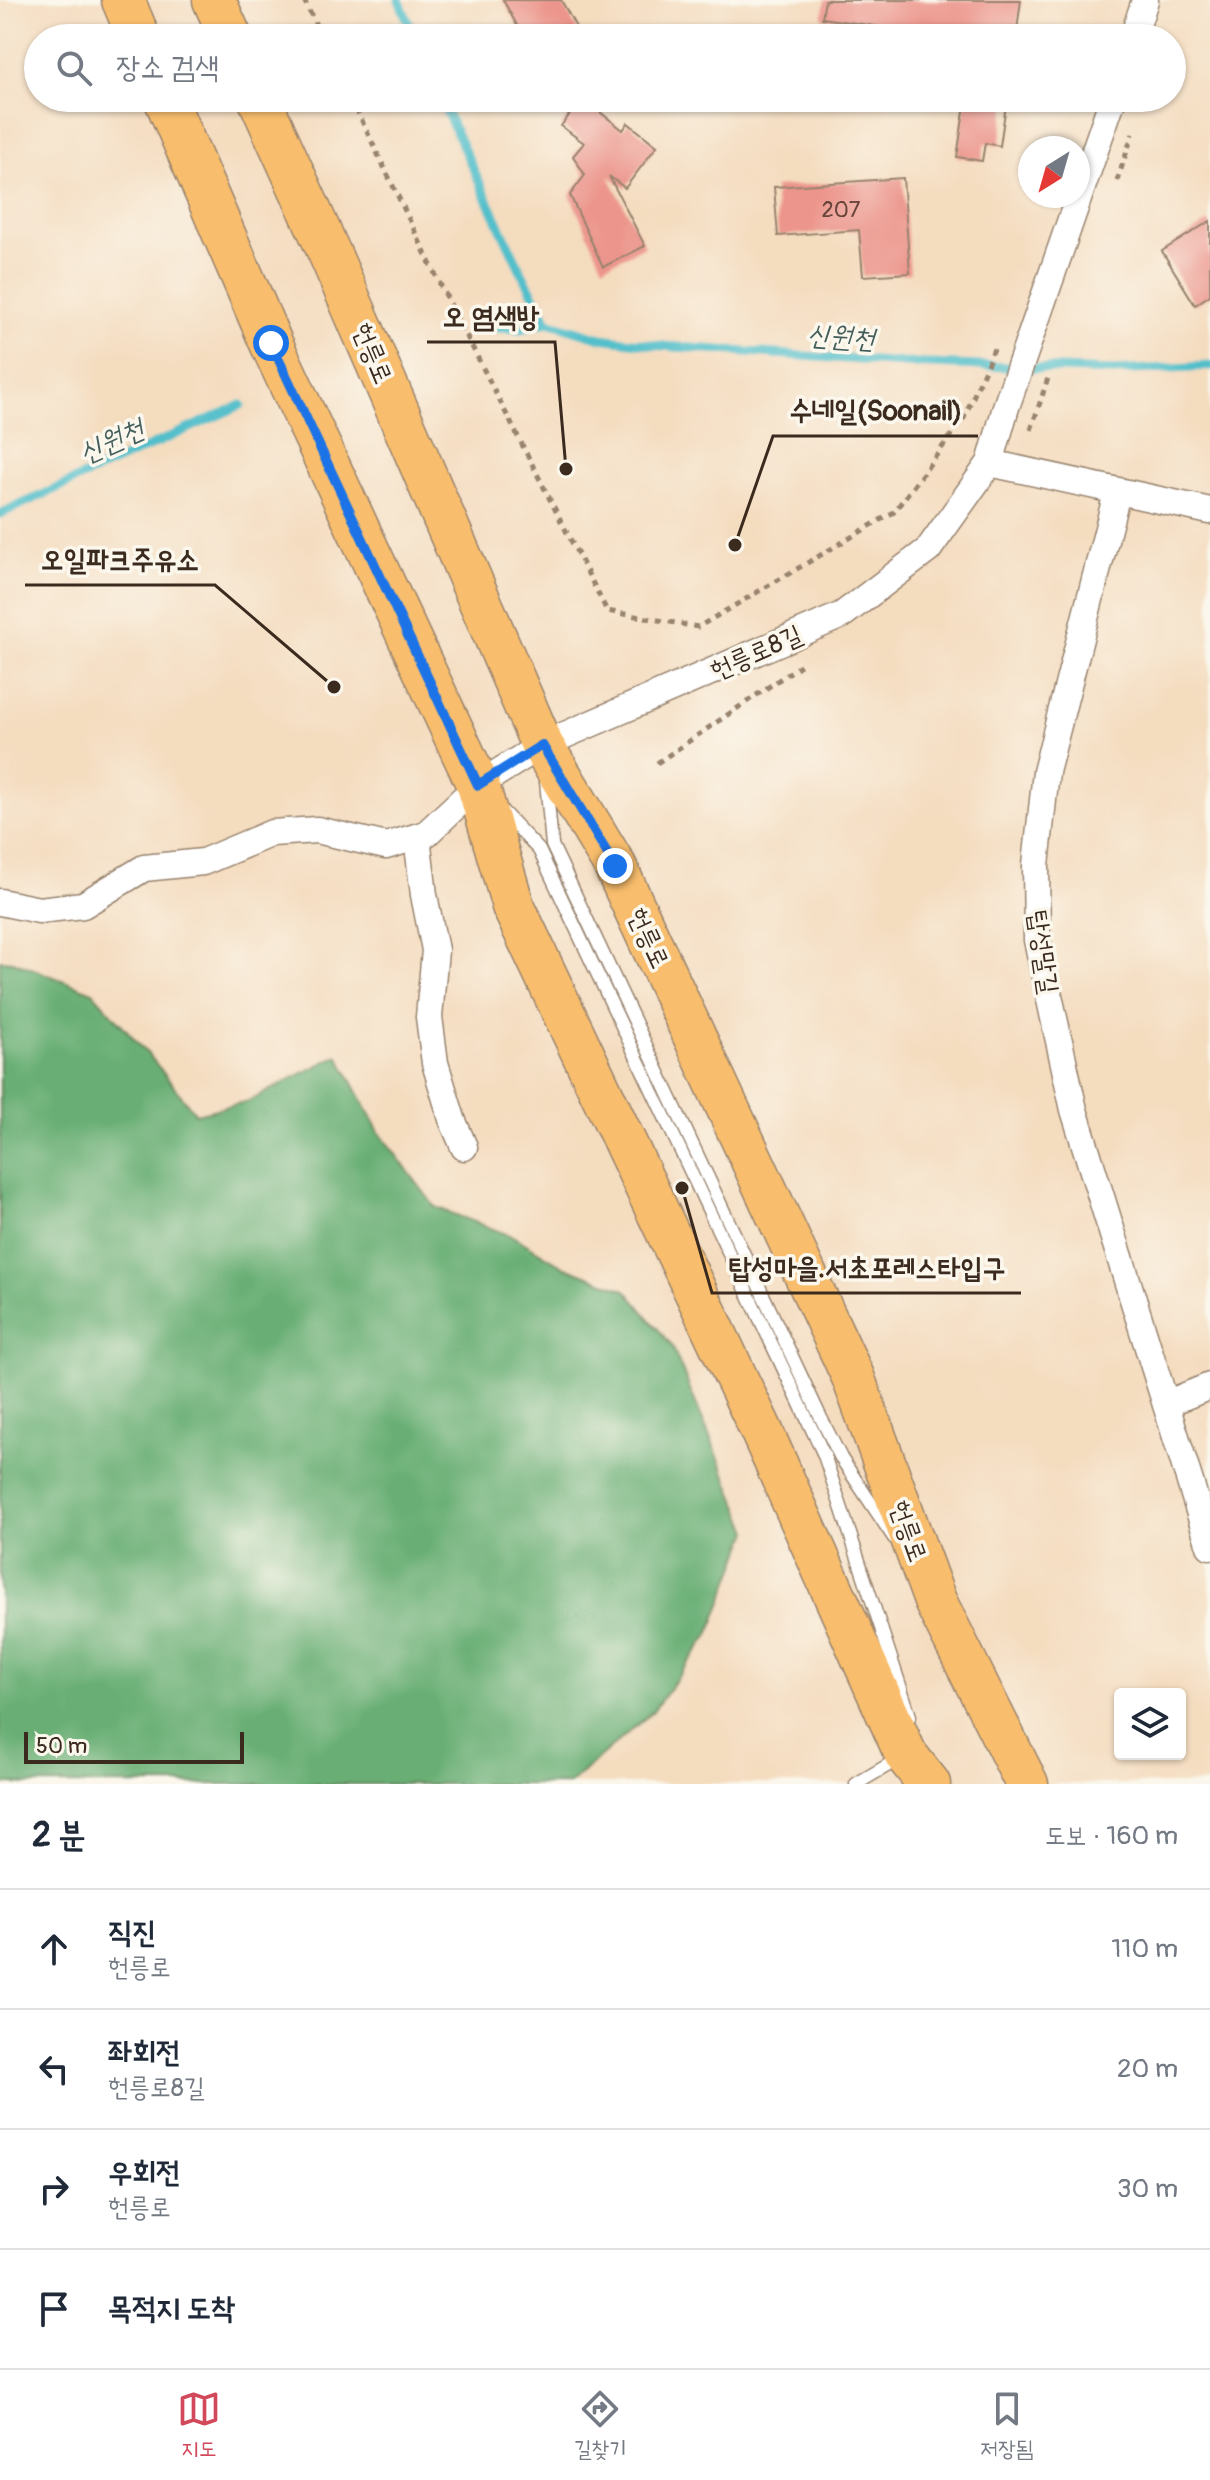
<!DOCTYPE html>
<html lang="ko">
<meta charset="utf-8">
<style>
body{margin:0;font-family:Pangolin,"Poor Story",sans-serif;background:#f2f2f3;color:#1f2937}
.controls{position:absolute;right:24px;bottom:24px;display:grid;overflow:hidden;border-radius:8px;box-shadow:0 2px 6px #0004}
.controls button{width:72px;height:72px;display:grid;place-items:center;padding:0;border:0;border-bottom:2px solid #e0e1e3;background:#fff;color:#1f2937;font:40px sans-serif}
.compass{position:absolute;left:1018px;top:136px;width:72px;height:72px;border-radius:50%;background:#fff;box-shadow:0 2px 6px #0004;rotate:217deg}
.scale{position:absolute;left:24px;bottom:20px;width:220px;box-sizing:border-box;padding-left:8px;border:4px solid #3b2a1e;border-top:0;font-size:22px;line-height:28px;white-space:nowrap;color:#3b2a1e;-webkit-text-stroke:6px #fbf7ec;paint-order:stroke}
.stop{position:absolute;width:24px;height:24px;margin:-18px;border:6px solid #1a73e8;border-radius:50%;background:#fff}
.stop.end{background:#1a73e8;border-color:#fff;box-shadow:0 2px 8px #0008}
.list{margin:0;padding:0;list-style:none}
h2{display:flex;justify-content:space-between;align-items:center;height:104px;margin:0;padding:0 32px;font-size:34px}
h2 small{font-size:26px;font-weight:400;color:#747a83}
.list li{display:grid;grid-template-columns:52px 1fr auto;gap:24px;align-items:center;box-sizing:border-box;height:120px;padding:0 32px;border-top:2px solid #e0e1e3}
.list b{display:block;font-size:30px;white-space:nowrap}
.list p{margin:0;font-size:26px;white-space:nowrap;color:#747a83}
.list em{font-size:26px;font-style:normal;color:#747a83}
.icon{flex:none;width:44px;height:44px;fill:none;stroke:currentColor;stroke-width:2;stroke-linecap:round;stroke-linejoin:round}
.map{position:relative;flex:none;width:1210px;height:1784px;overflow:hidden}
.search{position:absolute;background:#fff;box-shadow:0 2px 6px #0004;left:24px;right:24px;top:24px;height:88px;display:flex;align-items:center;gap:20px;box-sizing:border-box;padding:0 28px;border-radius:44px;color:#747a83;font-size:30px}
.sheet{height:584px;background:#fff}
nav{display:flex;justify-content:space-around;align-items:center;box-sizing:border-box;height:112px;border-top:2px solid #e0e1e3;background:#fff;font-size:22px;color:#747a83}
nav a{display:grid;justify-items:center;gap:4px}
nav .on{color:#d1495b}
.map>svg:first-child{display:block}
.forest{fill:#69af74;stroke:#526c49;stroke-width:2}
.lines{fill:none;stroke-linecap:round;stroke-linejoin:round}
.stream{stroke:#52bfcb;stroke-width:9}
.building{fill:#ec958c}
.service-casing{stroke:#98836e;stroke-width:15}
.minor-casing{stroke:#98836e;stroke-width:29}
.primary-casing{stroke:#98836e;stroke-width:45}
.path{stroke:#98836e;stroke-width:5;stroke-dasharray:6 6;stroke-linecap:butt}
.service{stroke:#fff;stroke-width:12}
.minor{stroke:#fff;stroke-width:26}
.primary{stroke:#f9be6d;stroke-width:42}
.route{stroke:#1a73e8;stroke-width:10}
.labels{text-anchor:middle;stroke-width:7;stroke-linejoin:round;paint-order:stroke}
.number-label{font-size:22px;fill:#67453a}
.street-label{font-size:26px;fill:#3b2a1e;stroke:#fbf7ec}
.water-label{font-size:28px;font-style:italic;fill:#435e5b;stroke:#fbf7ec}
.leader{fill:none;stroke:#3b2a1e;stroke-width:3}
.callout-dot{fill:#3b2a1e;stroke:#fbf7ec;stroke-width:3}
.callout-label{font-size:28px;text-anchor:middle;font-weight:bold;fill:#3b2a1e;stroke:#fbf7ec;stroke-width:7;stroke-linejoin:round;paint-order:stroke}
</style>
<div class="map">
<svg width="1210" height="1784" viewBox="0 0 1210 1784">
<rect width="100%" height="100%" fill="#fbf7ec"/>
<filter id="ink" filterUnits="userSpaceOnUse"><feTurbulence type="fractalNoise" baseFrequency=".0125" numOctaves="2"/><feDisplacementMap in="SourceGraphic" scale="16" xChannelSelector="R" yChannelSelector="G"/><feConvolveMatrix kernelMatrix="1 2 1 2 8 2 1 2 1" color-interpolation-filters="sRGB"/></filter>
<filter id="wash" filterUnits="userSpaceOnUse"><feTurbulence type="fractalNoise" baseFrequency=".006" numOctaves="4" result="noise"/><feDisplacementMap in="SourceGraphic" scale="32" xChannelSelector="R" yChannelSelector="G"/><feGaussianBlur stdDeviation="1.8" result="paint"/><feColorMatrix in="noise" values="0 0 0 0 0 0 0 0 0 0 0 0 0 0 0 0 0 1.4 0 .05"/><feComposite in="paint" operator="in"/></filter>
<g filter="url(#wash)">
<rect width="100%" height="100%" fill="#f4dcbf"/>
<path class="forest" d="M0,960L13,961L93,992L152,1059L196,1114L249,1101L338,1055L379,1132L435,1207L514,1237L565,1267L626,1290L672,1346L749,1531L709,1635L652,1712L569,1784H0Z"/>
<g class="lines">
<g class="stream">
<path d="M399,0L415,38"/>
<path d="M440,98L520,269L548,322"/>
<path d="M472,327L521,329L548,322L601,338L663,346L903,363L1113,371L1210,366"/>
<path d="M0,514L241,405"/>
</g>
</g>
<g id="blocks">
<g class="building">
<path d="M503,0H561L582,38H524Z"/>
<path d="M825,0H1021L1016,38H954L822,18Z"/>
<path d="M582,98L623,130L628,123L657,146L625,188L609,176L645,246L603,267L570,195L585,175L573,156L584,143L561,126Z"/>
<path d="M966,98H1007L1000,146L985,143L982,161L957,157Z"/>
<path d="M903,178L910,273L863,276L859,230L778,236L774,187Z"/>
<path d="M1210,221V295L1195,305L1162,251Z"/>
</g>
</g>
</g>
<g filter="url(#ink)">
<use href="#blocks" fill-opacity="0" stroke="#98836e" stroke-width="2"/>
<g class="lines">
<g class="service-casing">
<g id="service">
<path d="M546,781L552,845L819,1414L841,1458L894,1538"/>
<path d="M499,808L539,850L824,1455L910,1716"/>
<path d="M856,1784L902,1757"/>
</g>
</g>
<g class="minor-casing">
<g id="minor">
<path d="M1133,38L1145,0"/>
<path d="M990,463L1210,511"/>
<path d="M1117,493L1046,772L1036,865L1037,940L1074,1110L1210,1546"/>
<path d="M417,837L424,895L435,950L429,1017L435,1063L452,1119L464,1147"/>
<path d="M0,902L39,910L83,905L144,868L203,862L272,833L317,830L386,846L426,834L478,785L542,745L842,615L928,550L990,463L1006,407L1113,98"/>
<path d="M1166,1404L1210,1386"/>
</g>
</g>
<g class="primary-casing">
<g id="primary">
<path d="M123,0L139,38"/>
<path d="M214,0L231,38"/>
<path d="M165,98L271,343L478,785L513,906L762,1432L906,1755L929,1784"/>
<path d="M259,98L332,259L542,745L615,866L853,1377L935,1601L1027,1784"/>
</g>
</g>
<g class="path">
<path d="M304,0L322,38"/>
<path d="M351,98L438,280L607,611L698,627L894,512L964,418L996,344"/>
<path d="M1117,181L1133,133"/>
<path d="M1031,430L1049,375"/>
<path d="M657,763L802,664"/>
</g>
<use href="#service" class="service"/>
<use href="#minor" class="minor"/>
<use href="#primary" class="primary"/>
</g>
</g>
<g class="lines" filter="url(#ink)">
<path class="route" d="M271,343L478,785L542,745L615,866"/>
</g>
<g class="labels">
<g class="number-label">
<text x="841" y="217">207</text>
</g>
<g class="street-label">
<text transform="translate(373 353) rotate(67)" y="9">헌릉로</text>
<text transform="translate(756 652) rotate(-24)" y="9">헌릉로8길</text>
<text transform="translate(649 938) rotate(65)" y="9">헌릉로</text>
<text transform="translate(1044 952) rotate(82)" y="9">탑성말길</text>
<text transform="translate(909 1531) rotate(70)" y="9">헌릉로</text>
</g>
<g class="water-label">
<text transform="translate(841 336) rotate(4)" y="10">신원천</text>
<text transform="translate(111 440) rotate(-24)" y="10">신원천</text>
</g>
</g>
<path class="leader" d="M566 469L555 342H427M735 545L773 436H978M334 687L215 585H25M682 1188L712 1293H1021"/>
<g class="callout-dot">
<circle cx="566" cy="469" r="8"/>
<circle cx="735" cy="545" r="8"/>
<circle cx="334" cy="687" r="8"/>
<circle cx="682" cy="1188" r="8"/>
</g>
<g class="callout-label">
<text x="491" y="326">오 염색방</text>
<text x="876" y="420">수네일(Soonail)</text>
<text x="120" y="569">오일파크주유소</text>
<text x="867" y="1277">탑성마을.서초포레스타입구</text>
</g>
</svg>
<div class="controls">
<button><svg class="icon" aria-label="layers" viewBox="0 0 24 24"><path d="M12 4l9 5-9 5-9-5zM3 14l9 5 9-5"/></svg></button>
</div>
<svg class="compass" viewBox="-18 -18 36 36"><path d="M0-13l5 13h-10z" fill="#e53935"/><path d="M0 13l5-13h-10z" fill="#747a83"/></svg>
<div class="scale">50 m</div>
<div class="stop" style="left:271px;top:343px"></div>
<div class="stop end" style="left:615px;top:866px"></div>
<div class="search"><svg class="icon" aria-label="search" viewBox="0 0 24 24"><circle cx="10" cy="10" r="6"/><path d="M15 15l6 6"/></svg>장소 검색</div>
</div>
<section class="sheet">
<h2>2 분<small>도보 · 160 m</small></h2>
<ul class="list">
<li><svg class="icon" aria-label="ahead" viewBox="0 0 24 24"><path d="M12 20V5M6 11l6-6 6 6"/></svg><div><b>직진</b><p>헌릉로</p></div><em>110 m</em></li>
<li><svg class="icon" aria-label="left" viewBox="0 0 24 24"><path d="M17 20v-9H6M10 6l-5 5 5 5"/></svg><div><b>좌회전</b><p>헌릉로8길</p></div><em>20 m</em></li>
<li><svg class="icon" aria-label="right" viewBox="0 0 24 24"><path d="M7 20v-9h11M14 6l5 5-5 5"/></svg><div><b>우회전</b><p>헌릉로</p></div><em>30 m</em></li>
<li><svg class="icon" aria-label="arrive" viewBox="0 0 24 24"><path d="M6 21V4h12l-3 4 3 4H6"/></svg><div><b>목적지 도착</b></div></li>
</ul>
</section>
<nav>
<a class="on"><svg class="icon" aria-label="map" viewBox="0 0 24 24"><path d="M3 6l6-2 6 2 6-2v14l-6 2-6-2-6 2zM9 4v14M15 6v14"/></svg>지도</a>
<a><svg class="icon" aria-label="directions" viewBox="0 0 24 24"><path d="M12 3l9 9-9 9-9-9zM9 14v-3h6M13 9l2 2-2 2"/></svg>길찾기</a>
<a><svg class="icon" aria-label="saved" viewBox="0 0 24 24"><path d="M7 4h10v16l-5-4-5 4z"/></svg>저장됨</a>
</nav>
